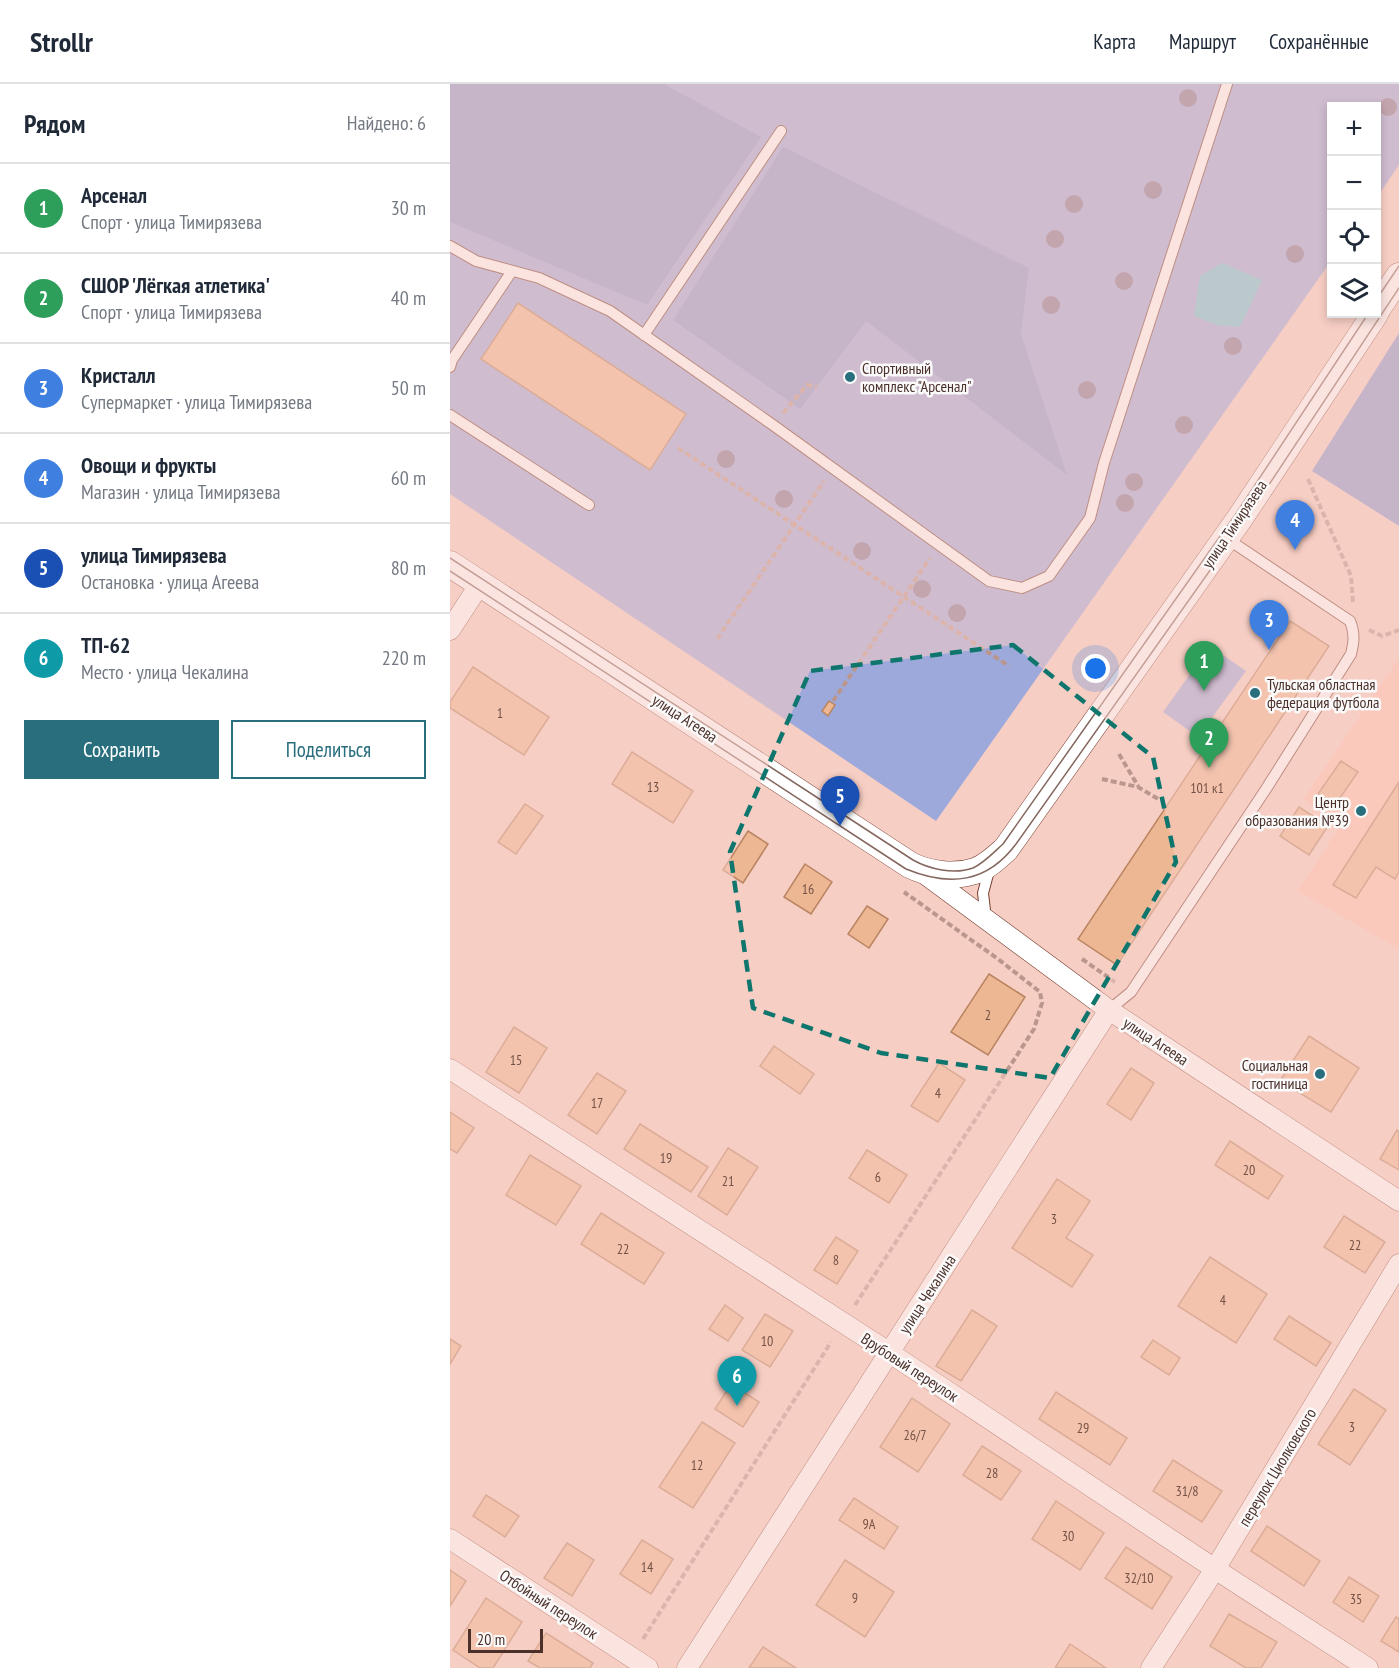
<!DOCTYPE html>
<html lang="ru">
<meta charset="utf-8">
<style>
body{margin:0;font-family:"PT Sans Narrow",sans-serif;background:#f6f6f7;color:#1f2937}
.controls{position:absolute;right:18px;top:18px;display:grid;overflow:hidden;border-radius:0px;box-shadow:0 3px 9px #0003}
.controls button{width:54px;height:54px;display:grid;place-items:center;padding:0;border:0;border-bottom:2px solid #e0e1e3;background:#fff;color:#1f2937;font:30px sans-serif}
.scale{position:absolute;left:18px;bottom:15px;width:75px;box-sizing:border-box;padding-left:6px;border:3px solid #4c312b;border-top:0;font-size:16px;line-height:21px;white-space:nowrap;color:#4c312b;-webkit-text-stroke:4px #fafafa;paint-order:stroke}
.you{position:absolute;left:646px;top:585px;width:21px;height:21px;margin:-15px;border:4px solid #fff;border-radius:50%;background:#1a73e8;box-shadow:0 0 0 9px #1a73e833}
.badge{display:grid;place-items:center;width:39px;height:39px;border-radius:50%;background:#286e7d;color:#fff;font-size:20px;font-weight:700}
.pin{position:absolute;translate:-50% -50px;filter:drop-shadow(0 2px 3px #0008)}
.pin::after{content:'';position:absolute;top:32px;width:21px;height:18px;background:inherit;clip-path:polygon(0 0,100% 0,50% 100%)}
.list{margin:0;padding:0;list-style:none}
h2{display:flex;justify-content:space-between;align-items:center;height:78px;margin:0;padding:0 24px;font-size:26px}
h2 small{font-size:20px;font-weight:400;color:#747a83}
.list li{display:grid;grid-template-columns:39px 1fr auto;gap:18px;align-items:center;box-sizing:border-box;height:90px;padding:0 24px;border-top:2px solid #e0e1e3}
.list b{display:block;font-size:22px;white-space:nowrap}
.list p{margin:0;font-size:20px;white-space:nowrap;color:#747a83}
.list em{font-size:20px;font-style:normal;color:#747a83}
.actions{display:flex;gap:12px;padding:18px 24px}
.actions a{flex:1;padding:14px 0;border:2px solid #286e7d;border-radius:0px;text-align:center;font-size:21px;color:#286e7d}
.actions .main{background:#286e7d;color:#fff}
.icon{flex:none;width:33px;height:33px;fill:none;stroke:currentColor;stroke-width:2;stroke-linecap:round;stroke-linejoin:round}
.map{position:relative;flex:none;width:949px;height:1584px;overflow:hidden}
header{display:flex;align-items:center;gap:36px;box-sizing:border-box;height:84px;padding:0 30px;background:#fff;border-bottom:2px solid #e0e1e3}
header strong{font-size:28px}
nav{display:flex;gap:33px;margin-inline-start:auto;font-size:21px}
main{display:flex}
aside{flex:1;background:#fff}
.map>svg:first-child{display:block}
.built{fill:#fec1b2}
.green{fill:#9da9db}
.forest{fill:#8a96cd}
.water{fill:#72c2d4}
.building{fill:#eeb793;stroke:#b98461;stroke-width:1.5}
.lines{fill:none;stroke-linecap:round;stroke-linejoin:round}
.service-casing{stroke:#784033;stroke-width:12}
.minor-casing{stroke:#784033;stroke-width:21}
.tertiary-casing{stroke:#784033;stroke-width:27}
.path{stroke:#ba968d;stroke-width:4;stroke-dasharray:6 3;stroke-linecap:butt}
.service{stroke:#fff;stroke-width:10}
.minor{stroke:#fff;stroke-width:20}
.tertiary{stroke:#fff;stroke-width:26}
.tram{stroke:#85665e;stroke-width:1.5}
.tree{fill:#837493}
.marked{fill:none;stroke:#0f766e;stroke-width:4.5;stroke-dasharray:12 8;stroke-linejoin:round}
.poi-dot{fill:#286e7d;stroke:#fafafa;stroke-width:2}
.labels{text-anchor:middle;stroke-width:5;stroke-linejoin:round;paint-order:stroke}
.number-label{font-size:14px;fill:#745245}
.poi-label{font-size:16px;fill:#4c312b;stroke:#fafafa;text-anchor:start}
.street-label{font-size:16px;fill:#4c312b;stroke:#fafafa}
</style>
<header>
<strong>Strollr</strong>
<nav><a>Карта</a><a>Маршрут</a><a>Сохранённые</a></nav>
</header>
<main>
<aside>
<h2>Рядом<small>Найдено: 6</small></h2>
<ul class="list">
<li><span class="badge" style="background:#2e9e5b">1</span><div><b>Арсенал</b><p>Спорт · улица Тимирязева</p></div><em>30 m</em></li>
<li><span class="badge" style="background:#2e9e5b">2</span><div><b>СШОР 'Лёгкая атлетика'</b><p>Спорт · улица Тимирязева</p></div><em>40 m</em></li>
<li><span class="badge" style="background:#3f7fe0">3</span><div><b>Кристалл</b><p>Супермаркет · улица Тимирязева</p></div><em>50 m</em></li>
<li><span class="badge" style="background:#3f7fe0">4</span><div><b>Овощи и фрукты</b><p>Магазин · улица Тимирязева</p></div><em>60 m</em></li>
<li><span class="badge" style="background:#1a4fb4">5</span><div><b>улица Тимирязева</b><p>Остановка · улица Агеева</p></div><em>80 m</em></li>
<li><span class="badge" style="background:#0f9aa8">6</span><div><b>ТП-62</b><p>Место · улица Чекалина</p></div><em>220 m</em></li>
</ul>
<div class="actions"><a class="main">Сохранить</a><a>Поделиться</a></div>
</aside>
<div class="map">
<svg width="949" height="1584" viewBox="0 0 949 1584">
<rect width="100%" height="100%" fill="#f7cec4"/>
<path class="built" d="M949,574V865L848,807L892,739L854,715Z"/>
<g class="green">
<path d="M0,0H949V81L927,113L926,22H882L881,177L486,737L0,410Z"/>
<path d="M760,562L796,587L748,653L713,628Z"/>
</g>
<g class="forest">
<path d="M0,0H214L311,53L197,221L0,138Z"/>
<path d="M333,63L579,184L571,250L617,391L416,237L350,325L223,236Z"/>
<path d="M949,249V442L862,387Z"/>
</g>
<path class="water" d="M772,179L812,196L790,243L767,241L744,232L750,192Z"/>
<g class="building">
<path d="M68,219L236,330L200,386L31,275Z"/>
<path d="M840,537L879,562L667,881L628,855Z"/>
<path d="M23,583L99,633L74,671L0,624V618Z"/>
<path d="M379,617L385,621L378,632L372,627Z"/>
<path d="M182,668L243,707L223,739L162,700Z"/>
<path d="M891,677L908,688L885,721L868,710Z"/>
<path d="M949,698V788L945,795L926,783L906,814L883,801Z"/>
<path d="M75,720L93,732L66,770L48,758Z"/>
<path d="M849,723L878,742L859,771L830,752Z"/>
<path d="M298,747L318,760L293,799L273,786Z"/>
<path d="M355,780L382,798L361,830L334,813Z"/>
<path d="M417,822L438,835L419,864L398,850Z"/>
<path d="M539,890L575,913L538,971L501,948Z"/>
<path d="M64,943L97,964L69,1009L36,988Z"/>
<path d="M859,952L909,984L881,1028L830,997Z"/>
<path d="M324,962L364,990L350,1010L310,982Z"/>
<path d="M489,979L515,996L488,1038L461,1022Z"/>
<path d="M681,984L704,999L681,1036L657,1020Z"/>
<path d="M147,989L176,1007L147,1050L118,1031Z"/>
<path d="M0,1028L24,1044L7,1069L0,1065Z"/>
<path d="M190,1040L258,1083L241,1108L174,1065Z"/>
<path d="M947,1046L949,1048V1086L930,1075Z"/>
<path d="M780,1057L833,1092L818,1115L765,1081Z"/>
<path d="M278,1064L308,1083L277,1131L248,1112Z"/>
<path d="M417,1066L457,1091L439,1119L399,1094Z"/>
<path d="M80,1071L131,1102L106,1141L56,1111Z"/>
<path d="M607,1095L640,1117L616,1154L643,1171L622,1203L562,1164Z"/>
<path d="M151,1129L214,1169L194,1200L131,1160Z"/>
<path d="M894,1132L935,1158L915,1189L874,1163Z"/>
<path d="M386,1153L408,1167L387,1200L364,1186Z"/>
<path d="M760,1173L817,1210L786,1259L728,1222Z"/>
<path d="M275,1221L293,1234L278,1257L259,1245Z"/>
<path d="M522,1226L547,1242L511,1297L486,1282Z"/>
<path d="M315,1230L343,1247L320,1283L292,1266Z"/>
<path d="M839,1232L881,1259L866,1282L824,1255Z"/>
<path d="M0,1255L11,1262L0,1280Z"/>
<path d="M703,1256L730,1274L719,1291L691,1273Z"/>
<path d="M281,1300L309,1318L293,1343L265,1325Z"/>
<path d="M904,1305L936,1326L900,1381L868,1360Z"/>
<path d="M606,1308L677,1354L660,1381L589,1335Z"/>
<path d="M462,1314L500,1340L468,1388L430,1363Z"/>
<path d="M252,1338L285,1359L243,1424L209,1403Z"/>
<path d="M532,1362L571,1387L551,1416L513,1391Z"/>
<path d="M723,1376L772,1407L752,1438L703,1407Z"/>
<path d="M36,1411L69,1432L55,1453L23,1432Z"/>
<path d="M404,1414L448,1443L434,1465L389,1436Z"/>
<path d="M606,1417L654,1449L630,1486L582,1455Z"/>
<path d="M817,1442L870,1477L854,1502L801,1467Z"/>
<path d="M192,1456L223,1475L201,1510L170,1490Z"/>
<path d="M117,1459L144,1476L122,1512L94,1494Z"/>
<path d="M676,1463L722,1493L702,1525L655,1494Z"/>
<path d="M395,1476L444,1508L415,1553L366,1521Z"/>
<path d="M0,1486L16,1497L0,1522Z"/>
<path d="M899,1493L929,1512L913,1538L883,1518Z"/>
<path d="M36,1514L72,1538L43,1584H30L3,1566Z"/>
<path d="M779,1530L827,1558L811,1584H796L760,1562Z"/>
<path d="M946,1533L949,1535V1568L931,1557Z"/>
<path d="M96,1549L143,1579L140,1584H90L78,1577Z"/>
<path d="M620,1560L656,1584H605Z"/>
<path d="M313,1563L346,1584H299Z"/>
</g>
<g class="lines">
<g class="service-casing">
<g id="service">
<path d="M0,162L26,177L89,194L160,227L323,341L539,497L572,504L599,492L640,434L654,379L777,0"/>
<path d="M194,251L331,47"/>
<path d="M0,283L2,276L62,187"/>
<path d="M0,331L139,421"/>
<path d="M536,835L533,809L540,783"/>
<path d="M659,926L681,908L816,705L901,570C904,558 905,549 900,537L776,454"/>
</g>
</g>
<g class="minor-casing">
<g id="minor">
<path d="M0,546L30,500"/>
<path d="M472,788L659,926L949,1117"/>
<path d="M0,985L440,1269L765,1485L918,1584"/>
<path d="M0,1455L198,1584"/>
<path d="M237,1584L659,926"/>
<path d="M701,1584L765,1485L949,1180"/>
</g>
</g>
<g class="tertiary-casing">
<g id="tertiary">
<path d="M926,227L949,192"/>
<path d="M0,480L460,781C478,790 504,794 525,787C537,783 547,773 556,765L790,434L925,230"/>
</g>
</g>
<g class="path">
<path d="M333,329L357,301L367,303"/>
<path d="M228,364L559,582"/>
<path d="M858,395L901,492L903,518"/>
<path d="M919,546L932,552L949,546"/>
<path d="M267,555L374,397"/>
<path d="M383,617L480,474"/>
<path d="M669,670L688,702"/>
<path d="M652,695L688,703L710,716"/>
<path d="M632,875L665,898"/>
<path d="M405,1221L584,945L592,919L590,908L548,875L454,808"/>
<path d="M193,1555L381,1258"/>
</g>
<use href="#service" class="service"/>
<use href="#minor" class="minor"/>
<use href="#tertiary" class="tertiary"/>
<g class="tram">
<path d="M926,216L949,182"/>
<path d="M0,474L463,776C479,785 504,791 523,784C534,779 544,768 553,760L785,431L918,230"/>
<path d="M0,487L456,785C500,803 537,799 566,760L795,437L949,204"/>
</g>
</g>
<g class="tree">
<circle cx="738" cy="14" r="9"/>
<circle cx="938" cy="23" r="9"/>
<circle cx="703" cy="106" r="9"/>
<circle cx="624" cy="120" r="9"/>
<circle cx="605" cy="155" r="9"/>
<circle cx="845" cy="170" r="9"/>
<circle cx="674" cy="197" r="9"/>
<circle cx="601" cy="221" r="9"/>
<circle cx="783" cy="262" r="9"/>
<circle cx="637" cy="306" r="9"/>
<circle cx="734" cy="341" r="9"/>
<circle cx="276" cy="375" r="9"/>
<circle cx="684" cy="398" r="9"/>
<circle cx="334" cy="415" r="9"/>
<circle cx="675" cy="419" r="9"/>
<circle cx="412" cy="467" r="9"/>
<circle cx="472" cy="505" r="9"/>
<circle cx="507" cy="529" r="9"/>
</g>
<path d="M0 0H949V1584H0ZM563,561L703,673L726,778L600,994L431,969L303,924L280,768L360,587Z" fill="#f7cec4" fill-opacity=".55" fill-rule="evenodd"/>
<path class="marked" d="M563,561L703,673L726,778L600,994L431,969L303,924L280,768L360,587Z"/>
<g class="poi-dot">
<circle cx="400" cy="293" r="6"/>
<circle cx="805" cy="609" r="6"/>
<circle cx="911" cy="727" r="6"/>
<circle cx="870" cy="990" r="6"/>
</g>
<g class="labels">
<g class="number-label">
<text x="50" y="634">1</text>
<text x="203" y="708">13</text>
<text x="757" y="709">101 к1</text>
<text x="358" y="810">16</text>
<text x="538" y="936">2</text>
<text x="66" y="981">15</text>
<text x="488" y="1014">4</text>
<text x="147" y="1024">17</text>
<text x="216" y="1079">19</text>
<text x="799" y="1091">20</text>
<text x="428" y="1098">6</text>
<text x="278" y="1102">21</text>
<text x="604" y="1140">3</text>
<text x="905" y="1166">22</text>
<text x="173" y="1170">22</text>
<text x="386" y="1181">8</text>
<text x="773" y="1221">4</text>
<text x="317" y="1262">10</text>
<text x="902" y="1348">3</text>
<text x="633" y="1349">29</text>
<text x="465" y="1356">26/7</text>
<text x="247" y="1386">12</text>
<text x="542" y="1394">28</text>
<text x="737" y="1412">31/8</text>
<text x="419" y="1445">9А</text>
<text x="618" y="1457">30</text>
<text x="197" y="1488">14</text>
<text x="689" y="1499">32/10</text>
<text x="405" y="1519">9</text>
<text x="906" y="1520">35</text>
</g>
<g class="poi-label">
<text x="412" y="290">Спортивный<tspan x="412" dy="18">комплекс "Арсенал"</tspan></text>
<text x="817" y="606">Тульская областная<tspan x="817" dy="18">федерация футбола</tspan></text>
<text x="899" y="724" text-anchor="end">Центр<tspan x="899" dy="18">образования №39</tspan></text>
<text x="858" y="987" text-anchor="end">Социальная<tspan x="858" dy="18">гостиница</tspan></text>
</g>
<g class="street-label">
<text transform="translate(784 440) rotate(-56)" y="6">улица Тимирязева</text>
<text transform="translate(235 634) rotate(33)" y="6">улица Агеева</text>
<text transform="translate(706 957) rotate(33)" y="6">улица Агеева</text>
<text transform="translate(477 1210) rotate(-57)" y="6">улица Чекалина</text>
<text transform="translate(460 1283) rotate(33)" y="6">Врубовый переулок</text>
<text transform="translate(827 1383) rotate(-59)" y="6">переулок Циолковского</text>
<text transform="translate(99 1520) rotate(33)" y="6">Отбойный переулок</text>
</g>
</g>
</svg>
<div class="controls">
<button>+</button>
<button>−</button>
<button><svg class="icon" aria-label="locate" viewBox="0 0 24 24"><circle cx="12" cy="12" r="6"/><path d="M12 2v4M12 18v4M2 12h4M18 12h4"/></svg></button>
<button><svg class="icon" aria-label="layers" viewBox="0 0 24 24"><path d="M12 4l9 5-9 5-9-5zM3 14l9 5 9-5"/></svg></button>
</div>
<div class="scale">20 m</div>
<div class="you"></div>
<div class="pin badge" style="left:754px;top:607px;background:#2e9e5b">1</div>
<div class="pin badge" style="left:759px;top:684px;background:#2e9e5b">2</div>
<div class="pin badge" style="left:819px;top:566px;background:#3f7fe0">3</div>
<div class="pin badge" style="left:845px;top:466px;background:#3f7fe0">4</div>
<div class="pin badge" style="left:390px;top:742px;background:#1a4fb4">5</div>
<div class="pin badge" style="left:287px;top:1322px;background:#0f9aa8">6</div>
</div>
</main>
